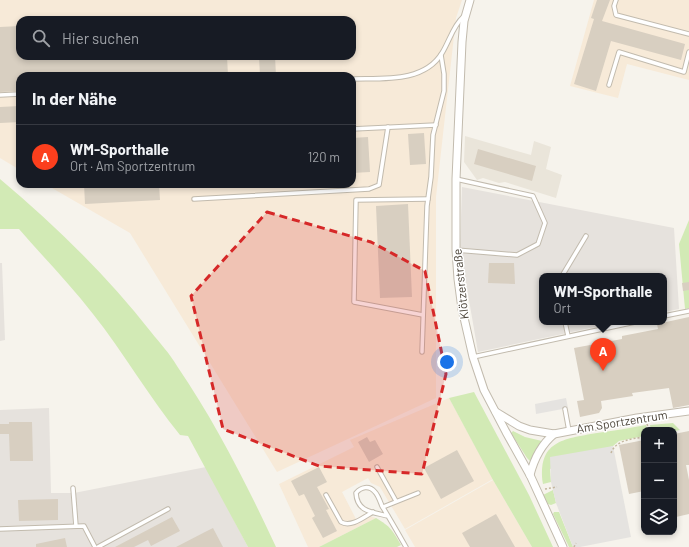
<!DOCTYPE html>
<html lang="de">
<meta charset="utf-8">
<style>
body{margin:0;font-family:Barlow,sans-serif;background:#242831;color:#f1f3f6}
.controls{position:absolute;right:12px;bottom:12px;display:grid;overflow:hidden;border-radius:8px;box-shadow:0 2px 6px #0003}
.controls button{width:36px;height:36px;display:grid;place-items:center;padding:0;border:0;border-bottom:1px solid #363941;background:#171b24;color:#f1f3f6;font:20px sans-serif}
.you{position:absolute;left:447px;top:362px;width:14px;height:14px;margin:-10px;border:3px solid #fff;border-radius:50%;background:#1a73e8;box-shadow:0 0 0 6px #1a73e833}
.badge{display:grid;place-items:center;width:26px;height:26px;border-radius:50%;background:#fc3f1d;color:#fff;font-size:13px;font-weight:700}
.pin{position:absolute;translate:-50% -33px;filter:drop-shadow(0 1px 2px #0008)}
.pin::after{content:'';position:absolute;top:21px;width:14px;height:12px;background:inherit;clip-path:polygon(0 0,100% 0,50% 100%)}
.popup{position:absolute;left:539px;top:273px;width:128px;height:52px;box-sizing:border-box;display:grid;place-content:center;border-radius:8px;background:#171b24;filter:drop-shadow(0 1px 3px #0005);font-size:13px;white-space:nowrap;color:#9ea1a6}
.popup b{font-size:15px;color:#f1f3f6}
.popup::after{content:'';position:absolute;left:50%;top:100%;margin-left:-8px;border:8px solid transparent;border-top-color:#171b24}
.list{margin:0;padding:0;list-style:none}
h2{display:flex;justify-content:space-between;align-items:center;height:52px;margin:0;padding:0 16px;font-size:17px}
h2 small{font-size:13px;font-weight:400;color:#9ea1a6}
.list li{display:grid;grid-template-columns:26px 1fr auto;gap:12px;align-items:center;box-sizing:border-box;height:64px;padding:0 16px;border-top:1px solid #363941}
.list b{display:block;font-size:15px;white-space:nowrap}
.list p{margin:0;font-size:13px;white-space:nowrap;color:#9ea1a6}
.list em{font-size:13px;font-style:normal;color:#9ea1a6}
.icon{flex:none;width:22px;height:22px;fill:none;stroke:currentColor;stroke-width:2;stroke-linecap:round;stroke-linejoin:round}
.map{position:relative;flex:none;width:689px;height:547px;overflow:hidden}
.search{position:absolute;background:#171b24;box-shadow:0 2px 6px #0003;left:16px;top:16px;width:340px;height:44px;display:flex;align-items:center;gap:10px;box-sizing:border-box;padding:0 14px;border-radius:12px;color:#9ea1a6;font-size:15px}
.panel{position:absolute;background:#171b24;box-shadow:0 2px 6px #0003;left:16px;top:72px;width:340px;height:116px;border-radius:12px}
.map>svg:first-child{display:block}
.residential{fill:#eae5da}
.commercial{fill:#f7ead8;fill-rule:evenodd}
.industrial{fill:#e6e2dd}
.green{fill:#d2eab5}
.parking{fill:#e5e3e0}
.building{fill:#d8cfc1}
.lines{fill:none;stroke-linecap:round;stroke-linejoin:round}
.lane-casing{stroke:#c2bbae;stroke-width:5.5}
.street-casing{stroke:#c2bbae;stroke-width:9}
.path{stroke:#c4b79f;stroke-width:1.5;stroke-dasharray:2 2;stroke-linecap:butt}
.lane{stroke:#fff;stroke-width:3.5}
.street{stroke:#fff;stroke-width:7}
.marked{fill:#d62828;fill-opacity:0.2;stroke:#d62828;stroke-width:3;stroke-dasharray:8 5;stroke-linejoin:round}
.labels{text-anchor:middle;stroke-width:3;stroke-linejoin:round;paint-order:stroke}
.street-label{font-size:12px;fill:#4b4439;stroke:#fff}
</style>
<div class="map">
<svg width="689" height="547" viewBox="0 0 689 547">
<rect width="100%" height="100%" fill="#f6f3ec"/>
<path class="residential" d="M465,136L531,155L534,141L551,147L546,169L562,175L556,198L505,182L499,183L483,178L477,180L464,162Z"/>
<g class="commercial">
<path d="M0,0H462L456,18L436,197V398L277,472L130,233L45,184H352V76H20V170L0,158ZM20,20H352V56H20Z"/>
<path d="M594,0H689V80L627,64L618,98L570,86Z"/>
<path d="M449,398L493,479L405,529L380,487L371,483L368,478L342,492L356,519L364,514L376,518L319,547H308L279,484L354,447L350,440Z"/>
<path d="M493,480L532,547H415L405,530Z"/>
</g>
<g class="industrial">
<path d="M462,187L674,228L679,309L664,312V276H542V322H619L478,352L460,248Z"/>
<path d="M0,263H2L5,340L0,341Z"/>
<path d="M49,408L51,493H74L206,467L248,547H0V410Z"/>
</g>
<g class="green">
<path d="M0,179C55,225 107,276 151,332C160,343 170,354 177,366C216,423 247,485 276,547H248L188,436L180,435C149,397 124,353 93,314C70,284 43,257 19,229H0Z"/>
<path d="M689,220V308L685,309L679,244Z"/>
<path d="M474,392L529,495L553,547H532L493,480L449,398Z"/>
<path d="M673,423L680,430L675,431L669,428L651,430L650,425Z"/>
<path d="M646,425L647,430H644V436L619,441L613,446L550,469L551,482L543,484C537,441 563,439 597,433C613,431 629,428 646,425Z"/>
<path d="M513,431L525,437L542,441L536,449L533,458L530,461L527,458L511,433Z"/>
<path d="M553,490L556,503L551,505L548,504L543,495Z"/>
<path d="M554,512H559L573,547H569L553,514Z"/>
<path d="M376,518C390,526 393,531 401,545L397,547H319Z"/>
</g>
<g class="parking">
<path d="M566,398L568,408L536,414L535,404Z"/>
<path d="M613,446L631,537L580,547H573L556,503L551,482L550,457Z"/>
</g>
<g class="building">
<path d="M597,0H610L602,21L685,44L681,60L611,41L596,91L574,84L594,19L591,18Z"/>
<path d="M20,26V56H227L228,76H20V91L0,92V27Z"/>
<path d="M259,56H275L276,76H260Z"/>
<path d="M20,106V122L0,123V107Z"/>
<path d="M424,133L426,164L410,165L408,134Z"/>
<path d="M368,137L370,172L352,173V138Z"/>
<path d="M478,149L536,166L532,181L474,164Z"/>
<path d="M84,184H159L160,200L85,204Z"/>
<path d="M408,204L412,297L380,298L376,206Z"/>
<path d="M489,263H514L515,284L488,283Z"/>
<path d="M689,282V290L683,291L682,283Z"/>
<path d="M689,317V405L673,408L669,388L632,393L633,396L601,401L602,408L599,413L580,417L577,401L584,400L574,348L622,339V336L658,329L657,324Z"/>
<path d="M9,422H32L33,461H10L9,434H0V424H9Z"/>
<path d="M689,431V465H686L689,480V514L676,517L674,509V434Z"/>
<path d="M367,437L370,442L375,440L383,454L369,462L358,442Z"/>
<path d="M644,440V491L629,494L619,445Z"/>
<path d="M457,450L474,481L441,499L424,468Z"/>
<path d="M319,467L327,482L317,487L329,509L326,510L337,531L323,538L312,518L315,516L304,494L299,496L291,481Z"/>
<path d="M58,499V520L19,521L18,500Z"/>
<path d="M496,514L515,547H470L462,533Z"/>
<path d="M172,517L180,531L151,546L148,540L134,547H115Z"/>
<path d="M213,528L223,547H176L205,532Z"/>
<path d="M65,538L67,547H36V544Z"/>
</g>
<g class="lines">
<g class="lane-casing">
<g id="lane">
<path d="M616,0L614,6L616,15L689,34"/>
<path d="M352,79C382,78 424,83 442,53C449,42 453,26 463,17"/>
<path d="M609,85L619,52L684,72L689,52"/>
<path d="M0,95L20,94"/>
<path d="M352,129L436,125"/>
<path d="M194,199L369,189L379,185L388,127"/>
<path d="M456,250L517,255L538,244L545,223L533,196L456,179"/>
<path d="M562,276L586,236"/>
<path d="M423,315L354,302L356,200L428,199"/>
<path d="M664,316L689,311"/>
<path d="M565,322L568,336"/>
<path d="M422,352L427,206L431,177L433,135L444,91V74L441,55"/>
<path d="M473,357L635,322"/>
<path d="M565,409L569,431"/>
<path d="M377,467L396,501"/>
<path d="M73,488L76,526"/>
<path d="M326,495L341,522C351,528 364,517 373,512"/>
<path d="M383,507L418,493"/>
<path d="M388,516C372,512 357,512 356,493C361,487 369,485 375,492C378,495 380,501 382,506C390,519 398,533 406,547"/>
<path d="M0,529L84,526L95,547"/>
<path d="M98,547L168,509"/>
</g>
</g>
<g class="street-casing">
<g id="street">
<path d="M470,0L464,21L462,42L456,179V250L458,279L462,309L473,357L484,390L506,432L530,475L563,547"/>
<path d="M496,412L519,426L530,430L554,434L637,418L689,411"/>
<path d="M530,475C534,459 542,444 554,434"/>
</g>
</g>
<g class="path">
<path d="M647,424L649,430"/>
<path d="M662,430H666"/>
<path d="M611,453C616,440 631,439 644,437"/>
<path d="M545,489L557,487"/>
<path d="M574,547L576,543"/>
</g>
<use href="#lane" class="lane"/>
<use href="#street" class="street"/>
</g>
<path class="marked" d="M267,212L371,242L425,271L446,374L422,474L319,466L223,429L191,296Z"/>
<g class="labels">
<g class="street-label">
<text transform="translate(461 284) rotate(-96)" y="4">Klötzerstraße</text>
<text transform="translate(622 422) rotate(-9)" y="4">Am Sportzentrum</text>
</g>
</g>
</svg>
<div class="controls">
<button>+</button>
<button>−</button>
<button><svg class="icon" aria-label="layers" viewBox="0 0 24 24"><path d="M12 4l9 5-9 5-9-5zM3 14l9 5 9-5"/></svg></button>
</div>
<div class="you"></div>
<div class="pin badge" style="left:603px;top:371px">A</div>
<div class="popup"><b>WM-Sporthalle</b>Ort</div>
<div class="search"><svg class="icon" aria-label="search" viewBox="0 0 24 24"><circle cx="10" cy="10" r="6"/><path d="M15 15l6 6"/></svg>Hier suchen</div>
<section class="panel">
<h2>In der Nähe<small></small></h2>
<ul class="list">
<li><span class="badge">A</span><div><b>WM-Sporthalle</b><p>Ort · Am Sportzentrum</p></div><em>120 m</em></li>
</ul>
</section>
</div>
